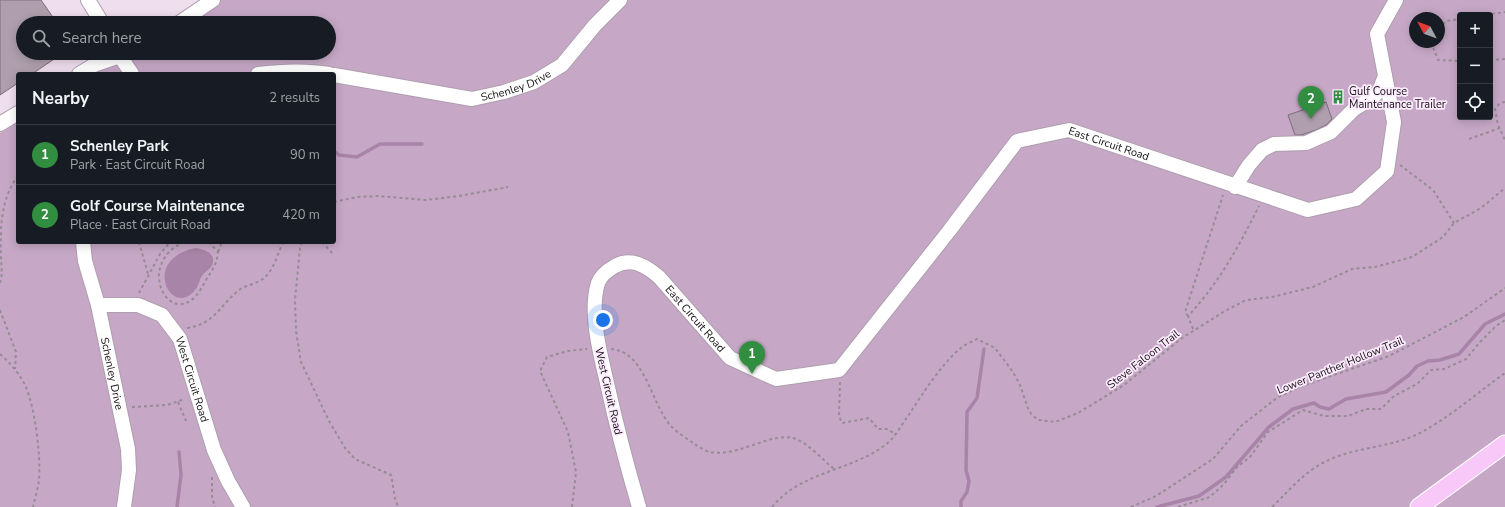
<!DOCTYPE html>
<meta charset="utf-8">
<style>
body{margin:0;font-family:"Nunito Sans",sans-serif;background:#20242c;color:#f1f3f6}
.controls{position:absolute;right:12px;top:12px;display:grid;overflow:hidden;border-radius:4px;box-shadow:0 2px 10px #0003}
.controls button{width:36px;height:36px;display:grid;place-items:center;padding:0;border:0;border-bottom:1px solid #363941;background:#171b24;color:#f1f3f6;font:20px sans-serif}
.compass{position:absolute;left:1409px;top:12px;width:36px;height:36px;border-radius:50%;background:#171b24;box-shadow:0 2px 10px #0003;rotate:311deg}
.you{position:absolute;left:603px;top:320px;width:14px;height:14px;margin:-10px;border:3px solid #fff;border-radius:50%;background:#1a73e8;box-shadow:0 0 0 6px #1a73e833}
.badge{display:grid;place-items:center;width:26px;height:26px;border-radius:50%;background:#318d3f;color:#fff;font-size:13px;font-weight:700}
.pin{position:absolute;translate:-50% -33px;filter:drop-shadow(0 1px 2px #0008)}
.pin::after{content:'';position:absolute;top:21px;width:14px;height:12px;background:inherit;clip-path:polygon(0 0,100% 0,50% 100%)}
.list{margin:0;padding:0;list-style:none}
h2{display:flex;justify-content:space-between;align-items:center;height:52px;margin:0;padding:0 16px;font-size:17px}
h2 small{font-size:13px;font-weight:400;color:#9ea1a6}
.list li{display:grid;grid-template-columns:26px 1fr auto;gap:12px;align-items:center;box-sizing:border-box;height:60px;padding:0 16px;border-top:1px solid #363941}
.list b{display:block;font-size:15px;white-space:nowrap}
.list p{margin:0;font-size:13px;white-space:nowrap;color:#9ea1a6}
.list em{font-size:13px;font-style:normal;color:#9ea1a6}
.icon{flex:none;width:22px;height:22px;fill:none;stroke:currentColor;stroke-width:2;stroke-linecap:round;stroke-linejoin:round}
.map{position:relative;flex:none;width:1505px;height:507px;overflow:hidden}
.search{position:absolute;background:#171b24;box-shadow:0 2px 10px #0003;left:16px;top:16px;width:320px;height:44px;display:flex;align-items:center;gap:10px;box-sizing:border-box;padding:0 14px;border-radius:22px;color:#9ea1a6;font-size:15px}
.panel{position:absolute;background:#171b24;box-shadow:0 2px 10px #0003;left:16px;top:72px;width:320px;height:172px;border-radius:4px}
.map>svg:first-child{display:block}
.green{fill:#c6a8c6;fill-rule:evenodd}
.water{fill:#a884a8}
.lines{fill:none;stroke-linecap:round;stroke-linejoin:round}
.stream{stroke:#a884a8;stroke-width:3.5}
.building{fill:#af9fae;stroke:#7d6e7c}
.minor-casing{stroke:#ae9eae;stroke-width:16}
.major-casing{stroke:#fff;stroke-width:19}
.path{stroke:#978b96;stroke-width:2;stroke-dasharray:3 3;stroke-linecap:butt}
.minor{stroke:#fff;stroke-width:14}
.major{stroke:#f8c8f8;stroke-width:17}
.labels{text-anchor:middle;stroke-width:3.5;stroke-linejoin:round;paint-order:stroke}
.street-label{font-size:11px;fill:#161116;stroke:#fcebfc}
.poi-label{font-size:11px;fill:#161116;stroke:#fcebfc;text-anchor:start}
</style>
<div class="map">
<svg width="1505" height="507" viewBox="0 0 1505 507">
<rect width="100%" height="100%" fill="#efdeee"/>
<path class="green" d="M209,0H1505V507H0V133L18,121V242H334V74H89L124,53H329V23H172ZM1460,15H1490V117H1460ZM1415,18H1439V42H1415Z"/>
<path class="water" d="M195,248C202,249 215,252 213,262C212,269 205,271 202,276C199,280 199,286 195,290C172,319 140,260 195,248Z"/>
<g class="lines">
<g class="stream">
<path d="M334,151L339,155L357,157L380,144H422"/>
<path d="M177,507L181,475L179,452"/>
<path d="M961,507V501L967,492L969,481L966,470L967,412L977,398L984,349"/>
<path d="M1157,507L1199,496L1226,477L1269,427L1293,409L1314,403L1320,407L1329,409L1346,399L1386,392L1409,375L1417,366L1428,361L1440,360L1459,354L1485,324L1505,314"/>
</g>
</g>
<g class="building">
<path d="M0,0H41L57,23H23V53H63L32,74H18V83L0,95Z"/>
<path d="M1326,102L1332,119L1326,125L1316,130L1301,135H1295L1288,115Z"/>
</g>
<g class="lines">
<g class="minor-casing">
<g id="minor">
<path d="M88,0L102,23"/>
<path d="M179,23L213,0"/>
<path d="M118,53L132,74"/>
<path d="M79,74L94,65L129,53"/>
<path d="M258,74C282,71 305,70 329,74"/>
<path id="s1" d="M334,75L472,99L504,92L534,82L562,65L595,25L620,0"/>
<path d="M0,124L18,113"/>
<path d="M1235,187L1249,165L1262,150L1274,144L1306,143L1331,132L1354,109L1372,98L1379,91L1385,76"/>
<path id="s2" d="M83,242L85,261L98,305L128,449L129,470L124,507"/>
<path id="s3" d="M98,305H138L162,315L180,339L214,450L228,481L243,507"/>
<path id="s4" d="M639,507C627,466 616,424 607,383C600,353 589,312 598,283C601,275 608,270 615,266C632,257 646,266 659,277L730,358L776,379L839,370L949,231L1017,141L1069,130L1308,210L1356,199L1387,171L1394,122L1377,34L1396,0"/>
</g>
</g>
<g class="major-casing">
<path id="major" d="M1419,507L1505,444"/>
</g>
<g class="path">
<path d="M1486,15L1505,12"/>
<path d="M1439,29L1446,21L1460,19"/>
<path d="M1431,42L1438,60L1460,61"/>
<path d="M1490,60L1505,59"/>
<path d="M1505,102L1500,103L1495,109L1498,125L1505,140"/>
<path d="M1469,139L1500,128"/>
<path d="M1400,165L1433,190L1454,223"/>
<path d="M334,202L357,197L377,196L426,200L459,196L508,187"/>
<path d="M139,242L148,274"/>
<path d="M184,242C136,263 167,325 195,297C199,293 202,287 205,282C211,271 217,265 218,252L209,242"/>
<path d="M302,242L300,248L295,300L296,331L301,362L329,421L345,448L355,459L391,475L395,498L398,507"/>
<path d="M322,242L334,255"/>
<path d="M218,252L222,242"/>
<path d="M0,283C3,274 1,265 1,255C0,228 1,198 18,176"/>
<path d="M139,293L160,254L170,242"/>
<path d="M0,310L16,352L15,369"/>
<path d="M1188,316L1185,312L1223,195"/>
<path d="M187,328C215,324 220,305 239,290C246,285 257,284 264,278C274,270 278,253 283,242"/>
<path d="M1193,329L1188,316C1219,283 1239,246 1259,206"/>
<path d="M611,349C645,351 651,403 670,425C677,433 688,439 696,445C700,447 705,451 710,452C738,458 773,430 796,439C810,445 822,459 834,469"/>
<path d="M0,354C10,363 19,373 25,385C35,407 41,456 39,480C38,489 35,498 33,507"/>
<path d="M840,382L839,416L842,423L869,418L878,429H887L896,434"/>
<path d="M178,402L186,421"/>
<path d="M132,407L167,405L185,399"/>
<path d="M212,477V497L215,507"/>
<path d="M572,507L576,472L568,432L540,371L547,357L568,351L587,349"/>
<path d="M772,507C800,472 850,471 884,446C895,438 902,424 910,413C923,393 943,362 961,348C965,344 972,342 977,339L995,348L1013,372L1020,385L1029,411L1033,416L1039,420L1055,422L1078,413L1124,385L1182,338L1225,311L1246,300L1272,297L1313,287L1352,269L1375,267L1412,257L1443,237L1454,223L1481,208L1505,188"/>
<path d="M1131,507L1156,496L1213,459L1241,426L1278,397L1302,386L1389,356L1464,317L1505,288"/>
<path d="M1178,507L1210,497L1224,484L1237,467L1250,457L1268,432L1303,410L1324,416H1348L1366,409H1381L1394,396L1417,384L1431,370L1444,369L1466,359L1480,342L1496,326L1505,320"/>
<path d="M1272,507C1293,487 1305,470 1333,458C1360,447 1391,447 1418,434C1449,418 1477,393 1505,373"/>
</g>
<use href="#minor" class="minor"/>
<use href="#major" class="major"/>
</g>
<defs>
<g id="building-bare" transform="scale(1.08)"><path d="M-4-6H4V6H1V3H-1V6H-4ZM-2.5-4.3h1.7v1.8h-1.7ZM.8-4.3h1.7v1.8H.8ZM-2.5-1h1.7V.8h-1.7ZM.8-1h1.7V.8H.8Z" fill="#318d3f" stroke="#fcebfc" stroke-width="2.5" paint-order="stroke"/></g>
</defs>
<g fill-rule="evenodd">
<use href="#building-bare" x="1338" y="97"/>
</g>
<g class="labels">
<g class="street-label">
<text dy="4" stroke="none"><textPath href="#s1" startOffset="186">Schenley Drive</textPath></text>
<text dy="4" stroke="none"><textPath href="#s4" startOffset="910">East Circuit Road</textPath></text>
<text dy="4" stroke="none"><textPath href="#s4" startOffset="358">East Circuit Road</textPath></text>
<text transform="translate(1143 359) rotate(-38)" y="4">Steve Faloon Trail</text>
<text transform="translate(1340 365) rotate(-22)" y="4">Lower Panther Hollow Trail</text>
<text dy="4" stroke="none"><textPath href="#s2" startOffset="135">Schenley Drive</textPath></text>
<text dy="4" stroke="none"><textPath href="#s3" startOffset="138">West Circuit Road</textPath></text>
<text transform="translate(609 391) rotate(77)" y="4">West Circuit Road</text>
</g>
<g class="poi-label">
<text x="1349" y="95">Gulf Course<tspan x="1349" dy="13">Maintenance Trailer</tspan></text>
</g>
</g>
</svg>
<div class="controls">
<button>+</button>
<button>−</button>
<button><svg class="icon" aria-label="locate" viewBox="0 0 24 24"><circle cx="12" cy="12" r="6"/><path d="M12 2v4M12 18v4M2 12h4M18 12h4"/></svg></button>
</div>
<svg class="compass" viewBox="-18 -18 36 36"><path d="M0-13l5 13h-10z" fill="#e53935"/><path d="M0 13l5-13h-10z" fill="#9ea1a6"/></svg>
<div class="you"></div>
<div class="pin badge" style="left:752px;top:374px">1</div>
<div class="pin badge" style="left:1311px;top:119px">2</div>
<div class="search"><svg class="icon" aria-label="search" viewBox="0 0 24 24"><circle cx="10" cy="10" r="6"/><path d="M15 15l6 6"/></svg>Search here</div>
<section class="panel">
<h2>Nearby<small>2 results</small></h2>
<ul class="list">
<li><span class="badge">1</span><div><b>Schenley Park</b><p>Park · East Circuit Road</p></div><em>90 m</em></li>
<li><span class="badge">2</span><div><b>Golf Course Maintenance</b><p>Place · East Circuit Road</p></div><em>420 m</em></li>
</ul>
</section>
</div>
